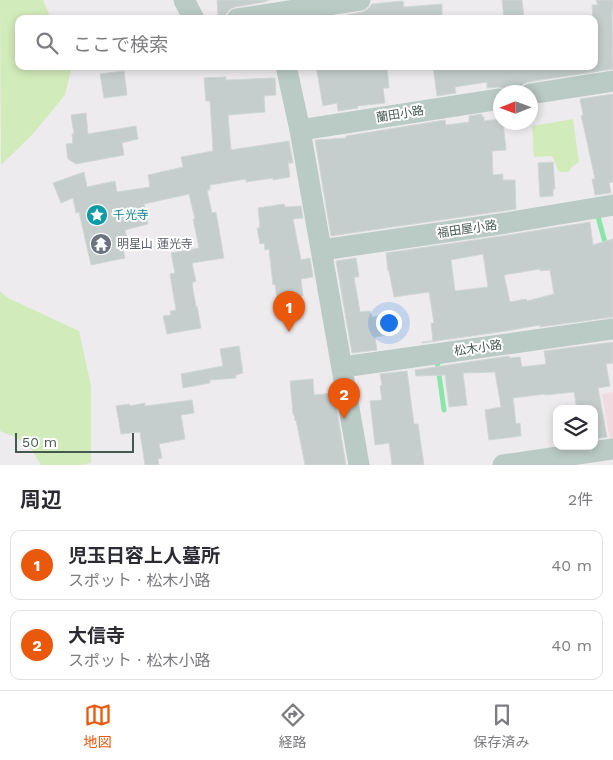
<!DOCTYPE html>
<html lang="ja">
<meta charset="utf-8">
<style>
body{margin:0;font-family:"Work Sans","Noto Sans JP",sans-serif;background:#f2f2f3;color:#2b2b33}
.controls{position:absolute;right:15px;bottom:15px;display:grid;overflow:hidden;border-radius:10px;box-shadow:0 2px 8px #0003}
.controls button{width:45px;height:45px;display:grid;place-items:center;padding:0;border:0;border-bottom:1px solid #e1e1e2;background:#fff;color:#2b2b33;font:25px sans-serif}
.compass{position:absolute;left:493px;top:85px;width:45px;height:45px;border-radius:50%;background:#fff;box-shadow:0 2px 8px #0003;rotate:269deg}
.scale{position:absolute;left:15px;bottom:12px;width:119px;box-sizing:border-box;padding-left:5px;border:2px solid #455850;border-top:0;font-size:14px;line-height:18px;white-space:nowrap;color:#455850;-webkit-text-stroke:4px #fff;paint-order:stroke}
.you{position:absolute;left:388px;top:322px;width:18px;height:18px;margin:-12px;border:4px solid #fff;border-radius:50%;background:#1a73e8;box-shadow:0 0 0 8px #1a73e833}
.badge{display:grid;place-items:center;width:32px;height:32px;border-radius:50%;background:#ea580c;color:#fff;font-size:16px;font-weight:700}
.pin{position:absolute;translate:-50% -41px;filter:drop-shadow(0 1px 2px #0008)}
.pin::after{content:'';position:absolute;top:26px;width:18px;height:15px;background:inherit;clip-path:polygon(0 0,100% 0,50% 100%)}
.list{margin:0;padding:0;list-style:none}
h2{display:flex;justify-content:space-between;align-items:center;height:65px;margin:0;padding:0 20px;font-size:21px}
h2 small{font-size:16px;font-weight:400;color:#7c7c81}
.list li{display:grid;grid-template-columns:32px 1fr auto;gap:15px;align-items:center;box-sizing:border-box;height:70px;margin:0 10px 10px;padding:0 10px;border:1px solid #e1e1e2;border-radius:10px}
.list b{display:block;font-size:19px;white-space:nowrap}
.list p{margin:0;font-size:16px;white-space:nowrap;color:#7c7c81}
.list em{font-size:16px;font-style:normal;color:#7c7c81}
.icon{flex:none;width:28px;height:28px;fill:none;stroke:currentColor;stroke-width:2;stroke-linecap:round;stroke-linejoin:round}
.map{position:relative;flex:none;width:613px;height:465px;overflow:hidden}
.search{position:absolute;background:#fff;box-shadow:0 2px 8px #0003;left:15px;right:15px;top:15px;height:55px;display:flex;align-items:center;gap:12px;box-sizing:border-box;padding:0 18px;border-radius:10px;color:#7c7c81;font-size:19px}
.sheet{height:225px;background:#fff}
nav{display:flex;justify-content:space-around;align-items:center;box-sizing:border-box;height:70px;border-top:1px solid #e1e1e2;background:#fff;font-size:14px;color:#7c7c81}
nav a{display:grid;justify-items:center;gap:2px}
nav .on{color:#ea580c}
.map>svg:first-child{display:block}
.green{fill:#d2ebba}
.sand{fill:#f0dce0}
.lines{fill:none;stroke-linecap:round;stroke-linejoin:round}
.stream{stroke:#89e6a8;stroke-width:5}
.building{fill:#c5cecc;stroke:#d0d7d6;fill-rule:evenodd}
.minor{stroke:#bacac4;stroke-width:21}
.labels{text-anchor:middle;stroke-width:4;stroke-linejoin:round;paint-order:stroke}
.street-label{font-size:12px;fill:#455850;stroke:#fff}
.culture-label{font-size:12px;fill:#0d838f;stroke:#fff;text-anchor:start}
.worship-label{font-size:12px;fill:#5b616d;stroke:#fff;text-anchor:start}
</style>
<div class="map">
<svg width="613" height="465" viewBox="0 0 613 465">
<rect width="100%" height="100%" fill="#eeebee"/>
<g class="green">
<path d="M0,0H43L51,19H19V66H72L65,95L32,135L1,165Z"/>
<path d="M573,119L579,162L572,167L568,172H559L552,156L534,157L532,126Z"/>
<path d="M0,291L8,298L79,331L91,386V463L81,465H41L30,447L15,437L0,431Z"/>
</g>
<path class="sand" d="M613,392V440H610L602,394Z"/>
<g class="lines">
<g class="stream">
<path d="M597,213L606,246"/>
<path d="M437,360L444,410"/>
</g>
</g>
<g class="building">
<path d="M217,0H269L264,2L235,7L229,10L225,16H218Z"/>
<path d="M502,0H522L524,17L504,19Z"/>
<path d="M596,0H613V12H612L613,69L528,82L523,84L520,87L506,89L498,87L487,88V82L455,87L456,93L437,96L433,66H594V19H593L592,5H598Z"/>
<path d="M403,1L404,7L442,4V19H347V15L362,12L368,9L372,4Z"/>
<path d="M316,66H387L389,88H383L385,103L357,106L358,108L338,111L337,103L323,106Z"/>
<path d="M124,71L127,95L104,98L100,74Z"/>
<path d="M226,77V80L275,78L276,95L264,96L265,112L228,115L231,150L289,141L293,163H288L290,177L273,180V178L246,182V179L210,185V190H207L212,213L216,212L224,258L192,263L196,281L192,283L196,307L197,306L201,328L167,334L163,316L171,315L170,311L176,310L170,274L175,273L171,253L199,248L193,219H195L189,194L144,204L148,224L125,230L129,248L123,249L125,258L91,265L79,212L76,213L73,198L61,203L53,183L84,172L87,187L115,181L117,192L150,187L148,175L183,167L181,157L213,151L210,101H206L204,78Z"/>
<path d="M613,94V182L609,183L611,193L595,195L592,179H595L584,128L581,116L583,115L580,99Z"/>
<path d="M86,113L88,134L136,126L138,139L122,143L124,155L76,164L68,159L66,144L73,143L72,134H74L71,115Z"/>
<path d="M482,114V117H484V121L500,119V122H503L506,150L492,151L493,175L503,174V180H515L516,209L331,236L315,140L346,138V136L445,120L446,125L469,122V116Z"/>
<path d="M553,162L555,189H553V196L540,197L538,163Z"/>
<path d="M284,204L285,207L301,206L303,218L293,219L301,260L310,258L313,277L301,279L303,296L277,300L275,284L273,285L269,249L265,250L264,243L260,244L257,228H260L258,208Z"/>
<path d="M590,222L593,245L613,239V317L540,327V325L506,331L422,343V342L433,341L431,323H434L429,292L394,297L389,271H388L386,253L502,236ZM483,254L488,287L455,291L451,260ZM540,269V271L550,270L554,294L527,301L526,299L510,302L504,275Z"/>
<path d="M356,258L359,277H354L360,312L370,311L372,317L393,315L396,334L375,337L377,350L352,353L336,261Z"/>
<path d="M613,342V363L606,364L610,386L598,388L607,437L594,439V409H577L574,392L545,395V394L513,398L516,424L520,423L521,436L489,440L485,410L501,407L495,372L463,373L467,405L449,407L445,375L416,376L415,370L509,356V358L520,357L522,367L546,364L544,351Z"/>
<path d="M239,346L243,373L236,375V378L210,380V383L183,388L181,374L223,366L220,349Z"/>
<path d="M407,371L414,424H418L424,465H392L389,443L375,445L370,401L382,400L380,386L382,385L380,374Z"/>
<path d="M313,379L314,395L334,393L346,465H305L296,420L295,421L294,414H293L290,381Z"/>
<path d="M192,400L194,413L181,415L185,439L159,444L162,458L158,459L159,465H145L140,432L121,434L116,406L129,404L130,406L145,403V406Z"/>
</g>
<g class="lines">
<g class="minor">
<path d="M184,0L194,19"/>
<path d="M237,19L360,0"/>
<path d="M286,66L300,130L359,465"/>
<path d="M530,94L613,81"/>
<path d="M300,130L500,99"/>
<path d="M322,250L500,224L613,205"/>
<path d="M343,367L613,329"/>
<path d="M503,465L613,449"/>
</g>
</g>
<defs>
<g id="sight-disc" transform="scale(1.125)"><circle r="9.5" fill="#0f9aa8" stroke="#fff"/><path d="M0-6L1.8-2.2L6-1.7L2.9 1.2L3.7 5.4L0 3.3L-3.7 5.4L-2.9 1.2L-6-1.7L-1.8-2.2Z" fill="#fff"/></g>
<g id="temple-disc" transform="scale(1.125)"><circle r="9.5" fill="#6b7280" stroke="#fff"/><path d="M0-6L5-2H3V0L6.5 2.5H4V6H1.5V3h-3V6H-4V2.5H-6.5L-3 0V-2H-5Z" fill="#fff"/></g>
</defs>
<g fill-rule="evenodd">
<use href="#sight-disc" x="97" y="215"/>
<use href="#temple-disc" x="101" y="244"/>
</g>
<g class="labels">
<g class="street-label">
<text transform="translate(400 114) rotate(-9)" y="4">蘭田小路</text>
<text transform="translate(467 229) rotate(-8)" y="4">福田屋小路</text>
<text transform="translate(478 348) rotate(-8)" y="4">松木小路</text>
</g>
<g class="culture-label">
<text x="113" y="219">千光寺</text>
</g>
<g class="worship-label">
<text x="117" y="248">明星山 蓮光寺</text>
</g>
</g>
</svg>
<div class="controls">
<button><svg class="icon" aria-label="layers" viewBox="0 0 24 24"><path d="M12 4l9 5-9 5-9-5zM3 14l9 5 9-5"/></svg></button>
</div>
<svg class="compass" viewBox="-18 -18 36 36"><path d="M0-13l5 13h-10z" fill="#e53935"/><path d="M0 13l5-13h-10z" fill="#7c7c81"/></svg>
<div class="scale">50 m</div>
<div class="you"></div>
<div class="pin badge" style="left:289px;top:332px">1</div>
<div class="pin badge" style="left:344px;top:419px">2</div>
<div class="search"><svg class="icon" aria-label="search" viewBox="0 0 24 24"><circle cx="10" cy="10" r="6"/><path d="M15 15l6 6"/></svg>ここで検索</div>
</div>
<section class="sheet">
<h2>周辺<small>2件</small></h2>
<ul class="list">
<li><span class="badge">1</span><div><b>児玉日容上人墓所</b><p>スポット · 松木小路</p></div><em>40 m</em></li>
<li><span class="badge">2</span><div><b>大信寺</b><p>スポット · 松木小路</p></div><em>40 m</em></li>
</ul>
</section>
<nav>
<a class="on"><svg class="icon" aria-label="map" viewBox="0 0 24 24"><path d="M3 6l6-2 6 2 6-2v14l-6 2-6-2-6 2zM9 4v14M15 6v14"/></svg>地図</a>
<a><svg class="icon" aria-label="directions" viewBox="0 0 24 24"><path d="M12 3l9 9-9 9-9-9zM9 14v-3h6M13 9l2 2-2 2"/></svg>経路</a>
<a><svg class="icon" aria-label="saved" viewBox="0 0 24 24"><path d="M7 4h10v16l-5-4-5 4z"/></svg>保存済み</a>
</nav>
